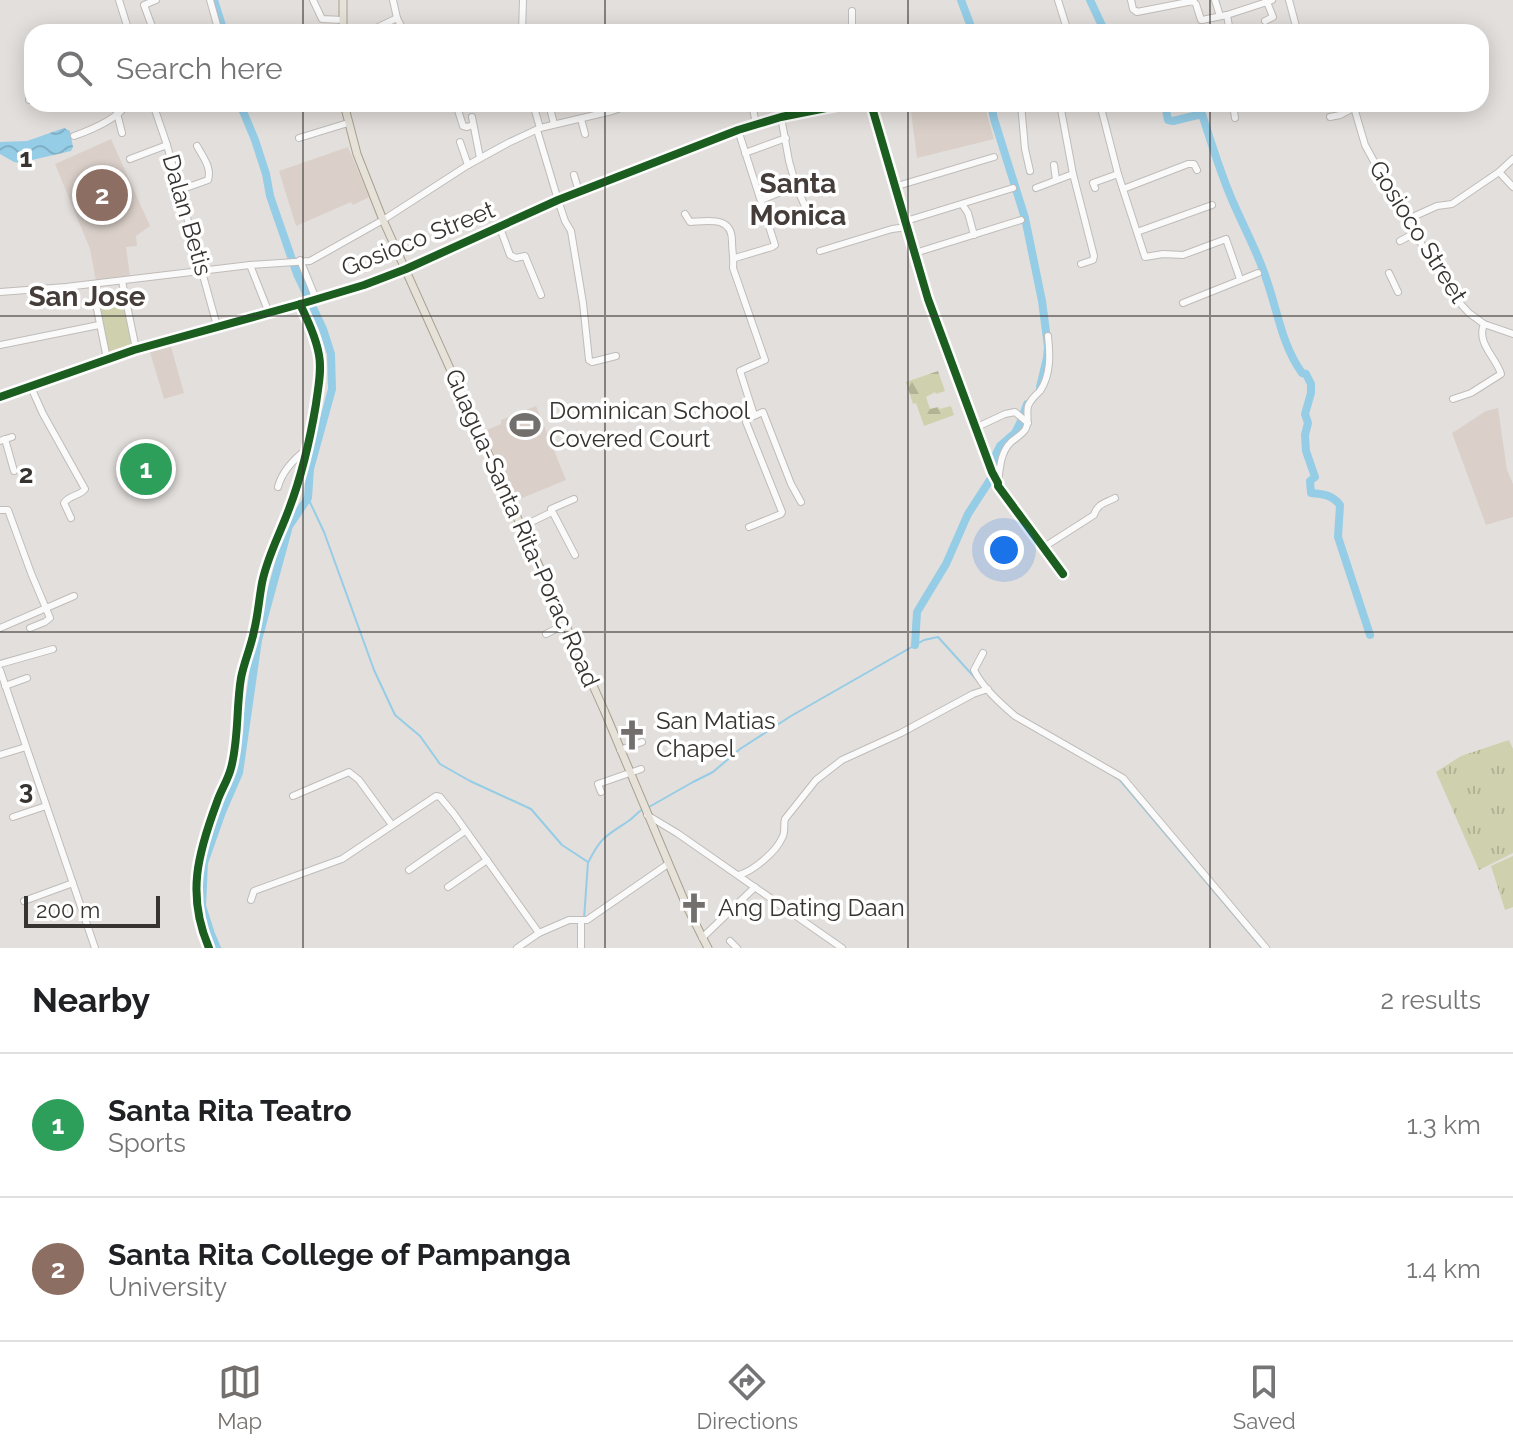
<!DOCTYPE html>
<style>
body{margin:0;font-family:Raleway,sans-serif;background:#f2f2f2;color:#202124}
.scale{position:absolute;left:24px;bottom:20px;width:136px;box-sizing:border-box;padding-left:8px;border:4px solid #363331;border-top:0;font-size:22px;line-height:28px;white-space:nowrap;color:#363331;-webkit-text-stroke:6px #fff;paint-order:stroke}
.you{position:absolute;left:1004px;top:550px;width:28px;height:28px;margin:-20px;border:6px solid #fff;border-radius:50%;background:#1a73e8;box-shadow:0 0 0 12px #1a73e833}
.badge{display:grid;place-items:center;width:52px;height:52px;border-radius:50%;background:#736f6d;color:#fff;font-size:26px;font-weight:700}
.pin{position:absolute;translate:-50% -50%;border:4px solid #fff;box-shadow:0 2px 8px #0006}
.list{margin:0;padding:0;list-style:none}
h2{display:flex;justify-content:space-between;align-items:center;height:104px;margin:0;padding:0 32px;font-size:34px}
h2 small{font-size:26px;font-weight:400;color:#757577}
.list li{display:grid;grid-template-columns:52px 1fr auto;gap:24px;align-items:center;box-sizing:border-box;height:144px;padding:0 32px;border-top:2px solid #e0e0e0}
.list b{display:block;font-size:30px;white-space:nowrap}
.list p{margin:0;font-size:26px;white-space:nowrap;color:#757577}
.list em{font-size:26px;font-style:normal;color:#757577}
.icon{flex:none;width:44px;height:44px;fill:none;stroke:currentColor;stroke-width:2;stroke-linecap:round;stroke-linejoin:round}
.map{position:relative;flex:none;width:1513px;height:948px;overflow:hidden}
.search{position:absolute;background:#fff;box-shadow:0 4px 20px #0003;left:24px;right:24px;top:24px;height:88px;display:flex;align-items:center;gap:20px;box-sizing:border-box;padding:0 28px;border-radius:24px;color:#757577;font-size:30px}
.sheet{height:392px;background:#fff}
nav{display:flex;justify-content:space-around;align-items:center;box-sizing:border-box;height:112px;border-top:2px solid #e0e0e0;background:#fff;font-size:22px;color:#757577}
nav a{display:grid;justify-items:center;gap:4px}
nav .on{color:#736f6d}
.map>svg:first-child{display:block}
.built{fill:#dad0c9}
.grass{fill:url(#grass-tufts)}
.forest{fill:url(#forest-firs)}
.park{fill:#cfd0ad}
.water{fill:url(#water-waves)}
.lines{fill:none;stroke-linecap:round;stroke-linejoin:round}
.stream{stroke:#95cde6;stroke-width:2}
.river{stroke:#95cde6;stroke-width:8}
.minor-casing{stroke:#bfbcb9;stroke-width:8}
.major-casing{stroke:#a7a08e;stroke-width:9}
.minor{stroke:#fbfafa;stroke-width:6}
.major{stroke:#e6e2d9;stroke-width:7}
.cycleway-casing{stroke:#fff;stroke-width:13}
.cycleway{stroke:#1b5e20;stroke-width:8}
.grid{fill:none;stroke:#363331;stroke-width:2;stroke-opacity:0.55}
.labels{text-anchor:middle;stroke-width:7;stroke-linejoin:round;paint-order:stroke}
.street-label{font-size:24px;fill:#363331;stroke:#fff}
.poi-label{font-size:24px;fill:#363331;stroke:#fff;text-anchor:start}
.quarter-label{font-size:28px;font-weight:bold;fill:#443d39;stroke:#fff}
.grid-label{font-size:26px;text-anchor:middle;font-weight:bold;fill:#363331;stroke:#fff;stroke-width:7;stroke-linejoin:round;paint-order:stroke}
</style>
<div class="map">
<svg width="1513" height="948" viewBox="0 0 1513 948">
<defs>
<pattern id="grass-tufts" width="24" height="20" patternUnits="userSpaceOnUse" patternTransform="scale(2)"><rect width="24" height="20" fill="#cfd0ad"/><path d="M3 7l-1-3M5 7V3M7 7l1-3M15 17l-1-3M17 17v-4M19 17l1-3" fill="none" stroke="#b2b395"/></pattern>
<pattern id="forest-firs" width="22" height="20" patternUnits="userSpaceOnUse" patternTransform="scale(2)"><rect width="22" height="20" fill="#cfd0ad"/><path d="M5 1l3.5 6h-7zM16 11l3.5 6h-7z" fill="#b2b395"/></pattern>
<pattern id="water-waves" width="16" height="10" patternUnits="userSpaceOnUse" patternTransform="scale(2)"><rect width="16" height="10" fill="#95cde6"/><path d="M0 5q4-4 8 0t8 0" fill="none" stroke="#81b0c6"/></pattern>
</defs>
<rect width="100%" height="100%" fill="#e3dfdc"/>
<g class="built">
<path d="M910,104H984L994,139L917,158Z"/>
<path d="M111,139L150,226L136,236L137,246L126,247L130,276L96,281L90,249L55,164Z"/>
<path d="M348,147L369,197L353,205L351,202L296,226L279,171Z"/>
<path d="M170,343L184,393L164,399L149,349Z"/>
<path d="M536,406L566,480L515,501L484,431L501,424V420Z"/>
<path d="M1498,408L1507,470L1513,484V517L1486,525L1452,433L1486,411Z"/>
</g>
<g class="grass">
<path d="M1509,740L1513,749V853L1479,870L1436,772L1461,756Z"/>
<path d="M1513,856V907L1505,910L1491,866Z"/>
</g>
<path class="forest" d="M938,371L945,391L936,394L935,392L926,397L930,409L938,407L940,409L951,406L954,415L924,426L916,403L913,404L906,382Z"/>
<path class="park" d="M122,295L132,349L108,354L98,300Z"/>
<path class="water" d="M64,128L70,131L73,147L71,151L19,163L14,162L0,154V142L27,141Z"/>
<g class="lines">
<g class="stream">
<path d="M308,498L324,532L374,670L395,715L420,736L440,764L470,781L531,809L562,845L588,862L584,919"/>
<path d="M1115,777L1119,779L1262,948"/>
<path d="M649,807L693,782L713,772L740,749L791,716L924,640L938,637L976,679"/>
<path d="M589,861C601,837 606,836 627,822C634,818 636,813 643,809"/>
<path d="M584,935V923"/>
</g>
<g class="river">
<path d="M214,0L224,32"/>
<path d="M961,0L973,32"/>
<path d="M1090,0L1105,32"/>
<path d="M991,104L994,119L1025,218L1042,301L1048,347L1047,358L1040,387"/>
<path d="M1165,104L1168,120L1173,121L1202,114C1210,139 1218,165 1228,190C1240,221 1257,249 1267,281C1278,313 1282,345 1302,373L1306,374L1311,384V393L1305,414L1308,423L1305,435L1306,451L1315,477L1310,481L1311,493C1324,494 1332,495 1340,505L1338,537L1370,635"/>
<path d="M915,645L917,612L946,564L968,514L992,477L995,456L1000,446L1015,433L1021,421L1027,404"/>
<path d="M217,948L211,934L202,906L204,863L222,812L239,773L258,640L289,526L308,498L310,469L332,389L331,354L323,329L297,274L270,196L266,174L255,140L240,104"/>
</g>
<g class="minor-casing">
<g id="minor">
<path d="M119,0L129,32"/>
<path d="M210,0L219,32"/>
<path d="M313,0L322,19L343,20"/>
<path d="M393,0L397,18L404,32"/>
<path d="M1058,0L1068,32"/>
<path d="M1131,0L1133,9L1137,12L1193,1L1196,4L1201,20H1202L1227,15L1267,2"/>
<path d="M1215,0L1220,16"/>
<path d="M1289,0L1297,30L1301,29V32"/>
<path d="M852,11V32"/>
<path d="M1227,15L1230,32"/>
<path d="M1265,21L1273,17L1267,2L1272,0"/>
<path d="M89,29L90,32"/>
<path d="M154,32L144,5L156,0"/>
<path d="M368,32L397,18"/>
<path d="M522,32L523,0"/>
<path d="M715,32L716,30"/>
<path d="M29,100L32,99"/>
<path d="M153,104L167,145L217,326"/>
<path d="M533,104L540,128"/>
<path d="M549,104L554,124"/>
<path d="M752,104L756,124"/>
<path d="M871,104L928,299L992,472L998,483V486L1063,574"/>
<path d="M1021,104L1025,149L1030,171"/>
<path d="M1060,104L1073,174L1094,256L1093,260L1081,264"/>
<path d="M1100,104L1118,174L1145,257L1163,254L1183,255L1226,239L1240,279"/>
<path d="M1233,104L1235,118"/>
<path d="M1305,104L1317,106L1319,104"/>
<path d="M1353,104L1365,145L1406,220L1458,301L1469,313L1484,324L1513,334"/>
<path d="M457,107L463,126L467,127L473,125"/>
<path d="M117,113L122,133"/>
<path d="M472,117L480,158"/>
<path d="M1330,117L1340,115L1353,108"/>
<path d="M581,119L585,134"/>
<path d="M537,130L558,200L565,221L571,231L583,303L589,360L592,362L616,356"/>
<path d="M74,136C91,130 117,119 127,104"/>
<path d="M299,138L348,123"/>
<path d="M460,142L468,165"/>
<path d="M745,153L786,138"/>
<path d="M130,159L167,145"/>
<path d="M1513,159L1499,172L1513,187"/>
<path d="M1054,165L1056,180"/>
<path d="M574,175L579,192"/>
<path d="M796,186L813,224"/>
<path d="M894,187L994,157"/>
<path d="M1036,188L1073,174"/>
<path d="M1095,188L1093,183L1118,174"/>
<path d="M1123,189L1188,164H1194L1197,170"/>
<path d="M180,190L208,180C212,168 203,157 197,146"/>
<path d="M761,200L796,186L789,161L781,117"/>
<path d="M962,204L968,213L974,235"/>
<path d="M685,214L690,222C709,221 732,216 732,241C732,251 734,258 733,268L765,360L740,371L754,415"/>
<path d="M1406,220L1437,206L1452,204L1499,172"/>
<path d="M906,221L1013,188"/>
<path d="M500,228L510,255L516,258L525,256L541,295"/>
<path d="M1137,232L1212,205"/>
<path d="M1400,241L1415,233"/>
<path d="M820,251L892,229L907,227"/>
<path d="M915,253L1021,220"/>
<path d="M735,258L772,247L775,245L738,130"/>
<path d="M300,260L316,299"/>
<path d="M250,265L269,313"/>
<path d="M1389,273L1398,292"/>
<path d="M122,281L136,349"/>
<path d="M92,284L107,359"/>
<path d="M0,292L66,287L250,265L310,261L383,220L468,165L508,143L540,128L612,111L632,104"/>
<path d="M1183,303L1258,273"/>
<path d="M0,345L99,325"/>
<path d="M30,385L43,414L85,489C80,496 69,495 64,503L71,518"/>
<path d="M0,397L134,350L304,303L364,285L406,269L558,200L738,130L781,117L846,104"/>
<path d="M1453,399L1471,393L1501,374C1496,357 1476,343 1484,324"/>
<path d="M975,428L1005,414L1015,412L1028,423"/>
<path d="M5,439L14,471"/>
<path d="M0,441L12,437"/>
<path d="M998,483C1000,468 1000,453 1011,442C1016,438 1021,435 1025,430C1030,422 1026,414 1028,406C1031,399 1035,396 1040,391C1051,375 1050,354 1048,336"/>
<path d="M278,487C282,471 294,459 307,449"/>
<path d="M574,499L551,509L575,555"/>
<path d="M0,510H8L31,573L50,618L45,622L30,628"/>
<path d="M521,527L552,512"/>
<path d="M749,527L781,514L782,512L746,422L747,419L763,412L791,484L801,502"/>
<path d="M1044,547L1094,515C1097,504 1105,503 1115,498"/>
<path d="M0,628L74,596"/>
<path d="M546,634L565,624"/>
<path d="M983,653L974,670C983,688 1000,703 1015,716L1123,778L1266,948"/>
<path d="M0,664L53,649"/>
<path d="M0,670L95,948"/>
<path d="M5,686L27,678"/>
<path d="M620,750L642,742"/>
<path d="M0,755L26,747"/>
<path d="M601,792L598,784L641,769"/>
<path d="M293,796L349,772L359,780L392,825"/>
<path d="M647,815L677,833L842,948"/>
<path d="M13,817L46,806"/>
<path d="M409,870L465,831"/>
<path d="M739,875C753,871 776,852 782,838C786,832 783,826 785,819L816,780L842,760L901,733L973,694L988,689"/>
<path d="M448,887L487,860"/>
<path d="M251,900L254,891L342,859L436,796L440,797L454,814L539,933"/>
<path d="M24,901L73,883"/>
<path d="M702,938L755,887"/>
<path d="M730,941L737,948"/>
<path d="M209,948C186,895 198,853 217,802C221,790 228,780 231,768C239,739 236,708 241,678C244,662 251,647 254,631C258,615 259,599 262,583C267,557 280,534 289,509C302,475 310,440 316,404C318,388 322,371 319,355C316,338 308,321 300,304"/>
<path d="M517,948L539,933L569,920H587L668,864"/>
<path d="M581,948V920"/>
</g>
</g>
<g class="major-casing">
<g id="major">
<path d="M343,0V32"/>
<path d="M344,104L357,154L383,220L604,710L687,907L708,948"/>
</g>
</g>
<use href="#minor" class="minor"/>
<use href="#major" class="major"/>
<g class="cycleway-casing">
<g id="cycleway">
<path d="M871,104L928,299L992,472L998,483V486L1063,574"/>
<path d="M0,397L134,350L304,303L364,285L406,269L558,200L738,130L781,117L846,104"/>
<path d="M209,948C186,895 198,853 217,802C221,790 228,780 231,768C239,739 236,708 241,678C244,662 251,647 254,631C258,615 259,599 262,583C267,557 280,534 289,509C302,475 310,440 316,404C318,388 322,371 319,355C316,338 308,321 300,304"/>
</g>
</g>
<use href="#cycleway" class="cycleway"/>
</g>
<path class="grid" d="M303,0V32M605,0V32M908,0V32M1210,0V32M303,104V948M605,104V948M908,104V948M1210,104V948M0,316H1513M0,632H1513"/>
<defs>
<g id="stadium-bare" transform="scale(2.4)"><path d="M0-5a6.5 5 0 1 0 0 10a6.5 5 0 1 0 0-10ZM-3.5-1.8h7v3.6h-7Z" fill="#736f6d" stroke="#fff" stroke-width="2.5" paint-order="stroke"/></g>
<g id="church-bare" transform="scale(2.4)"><path d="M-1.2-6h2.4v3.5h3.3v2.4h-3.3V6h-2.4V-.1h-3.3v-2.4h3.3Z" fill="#736f6d" stroke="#fff" stroke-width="2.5" paint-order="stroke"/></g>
</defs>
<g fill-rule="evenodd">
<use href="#stadium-bare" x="525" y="425"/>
<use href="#church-bare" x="632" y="735"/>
<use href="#church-bare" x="694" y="908"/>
</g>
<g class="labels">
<g class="street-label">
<text transform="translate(187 215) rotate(74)" y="8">Dalan Betis</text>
<text transform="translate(1418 232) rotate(58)" y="8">Gosioco Street</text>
<text transform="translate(418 239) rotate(-22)" y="8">Gosioco Street</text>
<text transform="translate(522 528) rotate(66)" y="8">Guagua-Santa Rita-Porac Road</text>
</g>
<g class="poi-label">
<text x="549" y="419">Dominican School<tspan x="549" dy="28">Covered Court</tspan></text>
<text x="656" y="729">San Matias<tspan x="656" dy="28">Chapel</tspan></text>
<text x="718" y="916">Ang Dating Daan</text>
</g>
<g class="quarter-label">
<text x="798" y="193">Santa<tspan x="798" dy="32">Monica</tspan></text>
<text x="87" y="306">San Jose</text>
</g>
</g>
<g class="grid-label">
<text x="26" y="167">1</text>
<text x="26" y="483">2</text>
<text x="26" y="799">3</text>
</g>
</svg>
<div class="scale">200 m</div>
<div class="you"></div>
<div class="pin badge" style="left:146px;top:469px;background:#2e9e5b">1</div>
<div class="pin badge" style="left:102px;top:195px;background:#8d6e63">2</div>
<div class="search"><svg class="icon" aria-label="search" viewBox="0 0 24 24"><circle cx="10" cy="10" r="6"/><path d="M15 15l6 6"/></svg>Search here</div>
</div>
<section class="sheet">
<h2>Nearby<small>2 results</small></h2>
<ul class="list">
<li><span class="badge" style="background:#2e9e5b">1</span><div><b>Santa Rita Teatro</b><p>Sports</p></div><em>1.3 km</em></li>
<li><span class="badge" style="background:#8d6e63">2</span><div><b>Santa Rita College of Pampanga</b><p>University</p></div><em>1.4 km</em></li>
</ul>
</section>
<nav>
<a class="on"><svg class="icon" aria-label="map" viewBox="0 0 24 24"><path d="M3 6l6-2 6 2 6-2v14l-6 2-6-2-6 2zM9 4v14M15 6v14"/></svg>Map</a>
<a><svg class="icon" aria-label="directions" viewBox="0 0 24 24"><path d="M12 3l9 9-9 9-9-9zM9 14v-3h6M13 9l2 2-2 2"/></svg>Directions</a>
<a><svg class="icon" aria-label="saved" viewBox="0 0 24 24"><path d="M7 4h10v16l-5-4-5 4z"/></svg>Saved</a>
</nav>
